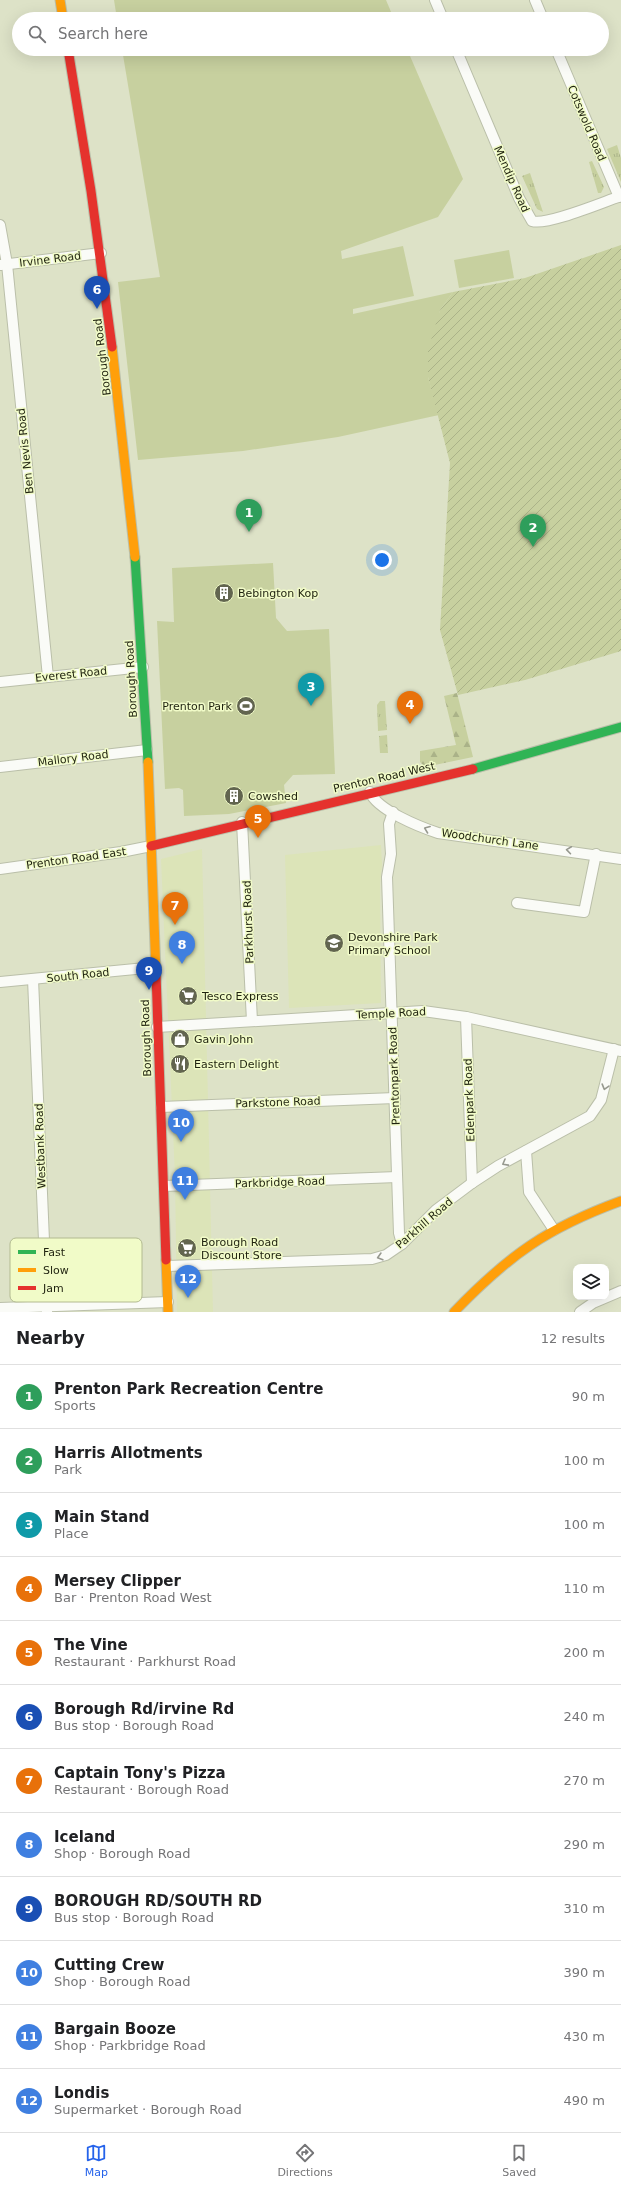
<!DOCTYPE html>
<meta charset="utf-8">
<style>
body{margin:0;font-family:"DejaVu Sans",sans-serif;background:#f2f2f2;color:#202124}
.controls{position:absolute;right:12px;bottom:12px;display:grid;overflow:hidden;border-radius:8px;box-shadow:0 4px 16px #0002}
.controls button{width:36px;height:36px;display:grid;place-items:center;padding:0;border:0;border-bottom:1px solid #e0e0e0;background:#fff;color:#202124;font:20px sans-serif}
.you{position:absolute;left:382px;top:560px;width:14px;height:14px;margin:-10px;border:3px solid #fff;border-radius:50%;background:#1a73e8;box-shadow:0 0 0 6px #1a73e833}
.badge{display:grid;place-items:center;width:26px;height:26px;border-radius:50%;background:#2563eb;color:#fff;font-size:13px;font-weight:700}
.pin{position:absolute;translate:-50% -33px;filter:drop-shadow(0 1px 2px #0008)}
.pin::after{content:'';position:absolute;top:21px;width:14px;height:12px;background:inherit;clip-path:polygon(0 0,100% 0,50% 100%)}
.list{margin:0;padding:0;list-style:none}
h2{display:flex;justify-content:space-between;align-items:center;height:52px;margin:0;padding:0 16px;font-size:17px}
h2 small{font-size:13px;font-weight:400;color:#757577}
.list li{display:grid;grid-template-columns:26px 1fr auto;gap:12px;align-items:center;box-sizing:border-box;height:64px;padding:0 16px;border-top:1px solid #e0e0e0}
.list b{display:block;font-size:15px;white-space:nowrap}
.list p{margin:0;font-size:13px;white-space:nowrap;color:#757577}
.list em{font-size:13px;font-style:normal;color:#757577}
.icon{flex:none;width:22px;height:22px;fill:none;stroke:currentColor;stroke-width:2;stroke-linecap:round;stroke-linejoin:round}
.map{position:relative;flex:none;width:621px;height:1312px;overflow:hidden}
.search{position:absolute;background:#fff;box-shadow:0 4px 16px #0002;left:12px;right:12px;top:12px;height:44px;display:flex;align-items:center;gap:10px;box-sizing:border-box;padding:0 14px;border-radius:22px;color:#757577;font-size:15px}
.sheet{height:820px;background:#fff}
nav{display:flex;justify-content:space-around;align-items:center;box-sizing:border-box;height:56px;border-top:1px solid #e0e0e0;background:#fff;font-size:11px;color:#757577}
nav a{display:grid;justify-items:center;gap:2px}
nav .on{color:#2563eb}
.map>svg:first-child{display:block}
.built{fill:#dce4b8}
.grass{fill:url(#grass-tufts)}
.forest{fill:url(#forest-firs)}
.park{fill:#c7d09f}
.garden{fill:url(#garden-furrows)}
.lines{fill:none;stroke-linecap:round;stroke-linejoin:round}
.street-casing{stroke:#babfa9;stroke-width:12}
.fast-casing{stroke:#babfa9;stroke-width:11}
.slow-casing{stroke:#babfa9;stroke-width:11}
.jam-casing{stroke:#babfa9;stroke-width:11}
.street{stroke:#fafbf7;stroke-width:10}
.fast{stroke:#30b455;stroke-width:9}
.slow{stroke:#ff9f0a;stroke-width:9}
.jam{stroke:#e5322d;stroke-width:9}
.oneway{stroke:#97998f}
.labels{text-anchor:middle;stroke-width:3;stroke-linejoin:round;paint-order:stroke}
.street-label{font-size:11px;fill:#1f220f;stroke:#f1fbc8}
.poi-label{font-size:11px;fill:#1f220f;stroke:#f1fbc8;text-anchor:start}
.key{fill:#f1fbc8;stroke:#b2ba90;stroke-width:1}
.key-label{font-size:11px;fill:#1f220f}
</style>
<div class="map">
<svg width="621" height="1312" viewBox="0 0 621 1312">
<defs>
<pattern id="grass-tufts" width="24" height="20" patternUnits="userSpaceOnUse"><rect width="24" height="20" fill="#c7d09f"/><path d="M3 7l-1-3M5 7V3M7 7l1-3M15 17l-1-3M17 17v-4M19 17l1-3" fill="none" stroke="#aab288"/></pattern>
<pattern id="forest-firs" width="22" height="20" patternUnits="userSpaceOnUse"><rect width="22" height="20" fill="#c7d09f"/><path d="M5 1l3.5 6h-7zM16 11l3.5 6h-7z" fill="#aab288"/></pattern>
<pattern id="garden-furrows" width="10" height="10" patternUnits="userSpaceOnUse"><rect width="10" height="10" fill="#c7d09f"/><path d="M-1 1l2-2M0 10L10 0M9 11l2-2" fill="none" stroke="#aab288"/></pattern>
</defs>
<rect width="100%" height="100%" fill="#dde2c7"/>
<g class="built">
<path d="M381,845L382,864L380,884L381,1003L289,1008L285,855Z"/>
<path d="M202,849L213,1312H177L175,1176L161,859Z"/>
</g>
<g class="grass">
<path d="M617,145L621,158V182L607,149Z"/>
<path d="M592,161L604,187L601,193H598L589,162Z"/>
<path d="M530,173L543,212L537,209L522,176Z"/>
<path d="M380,701H385L387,730L378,731L377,705Z"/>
<path d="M387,735L388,753H380L379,736Z"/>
</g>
<path class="forest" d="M457,693L473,757L425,767L420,762V751L456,745L444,696Z"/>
<g class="park">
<path d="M114,0H386L394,19H117Z"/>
<path d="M122,49H407L463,179L438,217L341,251L342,259L403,246L414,296L353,309V314L453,292L440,310L428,377L439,415L338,437L243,451L138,460L118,282L160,277Z"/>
<path d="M509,250L514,278L459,288L454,260Z"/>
<path d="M273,563L276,618L287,631L329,629L335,774L293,775L284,785L286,803L229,814L184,816L183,790L179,788L165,789L157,621L174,622L172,568Z"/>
</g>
<path class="garden" d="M621,245V651L525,680L458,695L440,630L450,463L428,377V350L440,310L453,292L525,278Z"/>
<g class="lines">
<g class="street-casing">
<g id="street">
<path d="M435,0L443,19"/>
<path d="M535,0L543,19"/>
<path d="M456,49L519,198L532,221C547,226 603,202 621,196"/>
<path d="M556,49L619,197"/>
<path d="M0,225L7,264L48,677"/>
<path d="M1,265L101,253"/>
<path d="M0,682L143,667"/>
<path d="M0,767L147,750"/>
<path d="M370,792C377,810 420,827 438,833L621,859"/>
<path d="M393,812L389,824L391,854L387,877L399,1233L402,1244"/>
<path d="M242,822L252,1021"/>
<path d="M0,869L121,852L151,846"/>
<path d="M517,903L584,912L596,854"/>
<path d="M33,979L47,1312"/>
<path d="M0,982L156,967"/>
<path d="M466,1017L472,1183"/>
<path d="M157,1027L423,1011L466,1017L621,1051"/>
<path d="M161,1107L395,1098"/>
<path d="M526,1151L529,1192L554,1230"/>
<path d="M164,1186L397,1177"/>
<path d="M167,1266L372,1259L386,1255L402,1244L436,1210L472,1183L498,1166L590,1116L601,1100L614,1049"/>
<path d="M0,1308L168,1302"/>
<path d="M580,1312L593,1303L621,1291"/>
</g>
</g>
<g class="fast-casing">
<g id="fast">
<path d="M135,557L148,762"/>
<path d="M473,769L621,727"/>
</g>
</g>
<g class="slow-casing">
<g id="slow">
<path d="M60,0L63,19"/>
<path d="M112,347L135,557"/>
<path d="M148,762L156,973"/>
<path d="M166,1260L168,1312"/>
<path d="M454,1312C509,1255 547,1228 621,1201"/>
</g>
</g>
<g class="jam-casing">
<g id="jam">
<path d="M68,49L91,191L112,347"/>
<path d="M151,846L473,769"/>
<path d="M156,973L166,1260"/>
</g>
</g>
<use href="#street" class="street"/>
<use href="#fast" class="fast"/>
<use href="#slow" class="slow"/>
<use href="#jam" class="jam"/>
</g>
<defs><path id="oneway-chevron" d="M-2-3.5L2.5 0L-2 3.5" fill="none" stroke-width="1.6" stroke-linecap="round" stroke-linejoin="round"/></defs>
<g class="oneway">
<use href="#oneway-chevron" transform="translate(427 829) rotate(-159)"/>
<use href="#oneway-chevron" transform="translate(569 850) rotate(-172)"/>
<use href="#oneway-chevron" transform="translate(605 1087) rotate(106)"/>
<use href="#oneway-chevron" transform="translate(505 1163) rotate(151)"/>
<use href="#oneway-chevron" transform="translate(380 1257) rotate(164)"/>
</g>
<defs>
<g id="building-disc" transform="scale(1)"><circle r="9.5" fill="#62654f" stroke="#f1fbc8"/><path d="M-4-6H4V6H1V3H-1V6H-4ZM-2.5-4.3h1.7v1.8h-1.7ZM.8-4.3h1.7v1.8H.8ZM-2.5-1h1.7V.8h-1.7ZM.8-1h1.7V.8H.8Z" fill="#fff"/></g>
<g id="stadium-disc" transform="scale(1)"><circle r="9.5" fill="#62654f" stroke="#f1fbc8"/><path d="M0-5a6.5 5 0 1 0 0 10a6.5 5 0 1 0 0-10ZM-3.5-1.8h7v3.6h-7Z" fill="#fff"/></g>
<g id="school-disc" transform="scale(1)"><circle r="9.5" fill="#62654f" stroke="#f1fbc8"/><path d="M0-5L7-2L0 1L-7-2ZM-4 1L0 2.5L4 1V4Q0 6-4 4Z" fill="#fff"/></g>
<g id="supermarket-disc" transform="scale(1)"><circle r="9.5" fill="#62654f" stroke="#f1fbc8"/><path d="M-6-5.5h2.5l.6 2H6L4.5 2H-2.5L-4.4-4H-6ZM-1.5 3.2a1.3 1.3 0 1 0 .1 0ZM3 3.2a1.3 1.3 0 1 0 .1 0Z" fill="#fff"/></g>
<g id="shop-disc" transform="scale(1)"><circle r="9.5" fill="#62654f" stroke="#f1fbc8"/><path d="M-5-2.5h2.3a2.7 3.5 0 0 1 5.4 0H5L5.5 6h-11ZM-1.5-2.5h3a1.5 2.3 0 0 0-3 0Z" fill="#fff"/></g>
<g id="restaurant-disc" transform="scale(1)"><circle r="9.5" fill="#62654f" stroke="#f1fbc8"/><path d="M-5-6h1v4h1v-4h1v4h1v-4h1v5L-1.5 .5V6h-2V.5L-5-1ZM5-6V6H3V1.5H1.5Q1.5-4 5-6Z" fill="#fff"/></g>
</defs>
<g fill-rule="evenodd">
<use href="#building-disc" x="224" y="593"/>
<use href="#stadium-disc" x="246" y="706"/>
<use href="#building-disc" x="234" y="796"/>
<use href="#school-disc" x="334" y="943"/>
<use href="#supermarket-disc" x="188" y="996"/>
<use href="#shop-disc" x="180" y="1039"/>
<use href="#restaurant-disc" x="180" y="1064"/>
<use href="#supermarket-disc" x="187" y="1248"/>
</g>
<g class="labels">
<g class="street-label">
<text transform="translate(587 123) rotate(67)" y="4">Cotswold Road</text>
<text transform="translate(512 179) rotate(66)" y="4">Mendip Road</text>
<text transform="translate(50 259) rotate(-7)" y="4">Irvine Road</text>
<text transform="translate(102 357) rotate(-97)" y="4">Borough Road</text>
<text transform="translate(25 451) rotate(-96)" y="4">Ben Nevis Road</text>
<text transform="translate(71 674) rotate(-6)" y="4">Everest Road</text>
<text transform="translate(131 679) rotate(-93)" y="4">Borough Road</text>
<text transform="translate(73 758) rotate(-7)" y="4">Mallory Road</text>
<text transform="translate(384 777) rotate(-13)" y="4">Prenton Road West</text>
<text transform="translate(490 839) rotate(8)" y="4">Woodchurch Lane</text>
<text transform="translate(76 858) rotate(-8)" y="4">Prenton Road East</text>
<text transform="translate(248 922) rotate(-92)" y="4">Parkhurst Road</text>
<text transform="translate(78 975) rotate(-6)" y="4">South Road</text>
<text transform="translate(391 1013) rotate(-3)" y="4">Temple Road</text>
<text transform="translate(146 1038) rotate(-92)" y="4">Borough Road</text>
<text transform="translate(394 1076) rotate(-92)" y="4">Prentonpark Road</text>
<text transform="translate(469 1100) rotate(-92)" y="4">Edenpark Road</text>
<text transform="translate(278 1102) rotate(-2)" y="4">Parkstone Road</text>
<text transform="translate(40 1146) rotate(-92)" y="4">Westbank Road</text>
<text transform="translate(280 1182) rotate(-2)" y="4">Parkbridge Road</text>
<text transform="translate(424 1223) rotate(-41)" y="4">Parkhill Road</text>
</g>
<g class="poi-label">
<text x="238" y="597">Bebington Kop</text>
<text x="232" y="710" text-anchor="end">Prenton Park</text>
<text x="248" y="800">Cowshed</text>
<text x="348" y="941">Devonshire Park<tspan x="348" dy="13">Primary School</tspan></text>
<text x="202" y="1000">Tesco Express</text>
<text x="194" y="1043">Gavin John</text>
<text x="194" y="1068">Eastern Delight</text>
<text x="201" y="1246">Borough Road<tspan x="201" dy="13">Discount Store</tspan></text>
</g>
</g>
<rect x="10" y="1238" width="132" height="64" rx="6" class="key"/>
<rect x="18" y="1250" width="18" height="4" fill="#30b455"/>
<rect x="18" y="1268" width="18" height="4" fill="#ff9f0a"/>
<rect x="18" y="1286" width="18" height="4" fill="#e5322d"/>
<g class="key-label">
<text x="43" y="1256">Fast</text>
<text x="43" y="1274">Slow</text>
<text x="43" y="1292">Jam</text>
</g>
</svg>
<div class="controls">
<button><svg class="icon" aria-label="layers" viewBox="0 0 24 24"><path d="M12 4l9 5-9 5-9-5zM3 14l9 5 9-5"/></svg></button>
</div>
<div class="you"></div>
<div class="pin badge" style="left:249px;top:532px;background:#2e9e5b">1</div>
<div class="pin badge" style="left:533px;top:547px;background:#2e9e5b">2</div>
<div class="pin badge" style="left:311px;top:706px;background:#0f9aa8">3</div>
<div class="pin badge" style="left:410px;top:724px;background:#e8710a">4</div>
<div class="pin badge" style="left:258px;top:838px;background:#e8710a">5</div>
<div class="pin badge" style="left:97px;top:309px;background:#1a4fb4">6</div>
<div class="pin badge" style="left:175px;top:925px;background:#e8710a">7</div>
<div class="pin badge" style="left:182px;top:964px;background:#3f7fe0">8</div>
<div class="pin badge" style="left:149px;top:990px;background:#1a4fb4">9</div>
<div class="pin badge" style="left:181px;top:1142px;background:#3f7fe0">10</div>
<div class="pin badge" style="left:185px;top:1200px;background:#3f7fe0">11</div>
<div class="pin badge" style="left:188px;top:1298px;background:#3f7fe0">12</div>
<div class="search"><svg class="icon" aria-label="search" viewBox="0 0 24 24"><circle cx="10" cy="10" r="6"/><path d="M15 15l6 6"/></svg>Search here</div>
</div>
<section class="sheet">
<h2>Nearby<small>12 results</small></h2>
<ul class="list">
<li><span class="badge" style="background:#2e9e5b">1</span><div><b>Prenton Park Recreation Centre</b><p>Sports</p></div><em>90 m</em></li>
<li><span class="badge" style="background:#2e9e5b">2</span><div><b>Harris Allotments</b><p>Park</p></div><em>100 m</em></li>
<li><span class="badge" style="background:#0f9aa8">3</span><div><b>Main Stand</b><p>Place</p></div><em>100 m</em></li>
<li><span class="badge" style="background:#e8710a">4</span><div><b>Mersey Clipper</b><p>Bar · Prenton Road West</p></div><em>110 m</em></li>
<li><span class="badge" style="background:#e8710a">5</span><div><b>The Vine</b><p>Restaurant · Parkhurst Road</p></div><em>200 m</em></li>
<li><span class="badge" style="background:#1a4fb4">6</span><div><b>Borough Rd/irvine Rd</b><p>Bus stop · Borough Road</p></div><em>240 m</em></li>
<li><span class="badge" style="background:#e8710a">7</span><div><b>Captain Tony's Pizza</b><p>Restaurant · Borough Road</p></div><em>270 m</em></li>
<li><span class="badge" style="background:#3f7fe0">8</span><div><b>Iceland</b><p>Shop · Borough Road</p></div><em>290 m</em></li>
<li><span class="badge" style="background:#1a4fb4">9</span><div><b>BOROUGH RD/SOUTH RD</b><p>Bus stop · Borough Road</p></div><em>310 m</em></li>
<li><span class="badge" style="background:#3f7fe0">10</span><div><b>Cutting Crew</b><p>Shop · Borough Road</p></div><em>390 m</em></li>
<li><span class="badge" style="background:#3f7fe0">11</span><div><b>Bargain Booze</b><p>Shop · Parkbridge Road</p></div><em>430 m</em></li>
<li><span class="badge" style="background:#3f7fe0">12</span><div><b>Londis</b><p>Supermarket · Borough Road</p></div><em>490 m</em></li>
</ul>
</section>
<nav>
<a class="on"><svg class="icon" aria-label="map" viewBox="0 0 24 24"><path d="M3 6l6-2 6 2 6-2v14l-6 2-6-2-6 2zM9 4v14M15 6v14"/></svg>Map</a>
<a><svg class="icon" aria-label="directions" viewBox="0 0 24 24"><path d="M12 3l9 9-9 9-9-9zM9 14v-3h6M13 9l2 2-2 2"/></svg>Directions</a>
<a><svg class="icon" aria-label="saved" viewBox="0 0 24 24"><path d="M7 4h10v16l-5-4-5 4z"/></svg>Saved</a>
</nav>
